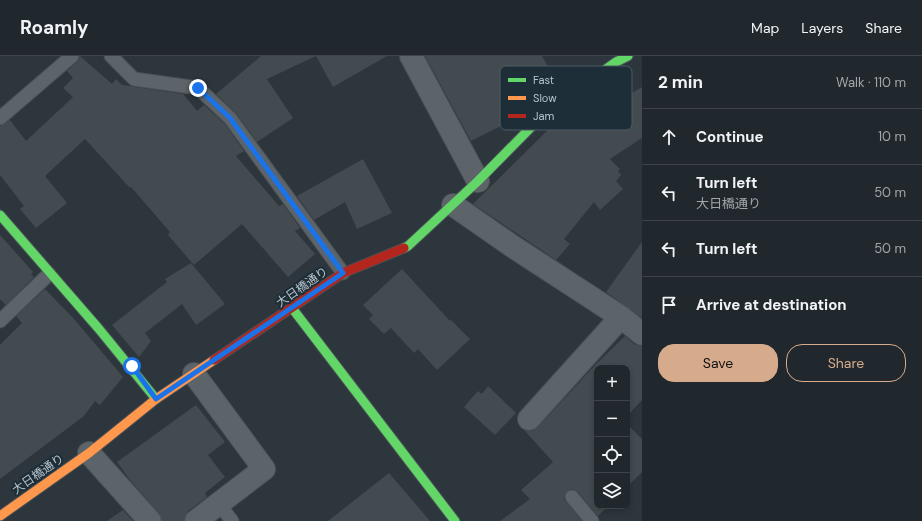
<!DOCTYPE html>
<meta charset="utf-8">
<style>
body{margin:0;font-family:"DM Sans","Noto Sans JP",sans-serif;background:#2d3439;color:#f1f3f6}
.controls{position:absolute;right:12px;bottom:12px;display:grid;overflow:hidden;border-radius:8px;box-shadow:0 2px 6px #0003}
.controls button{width:36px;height:36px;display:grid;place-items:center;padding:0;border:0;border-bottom:1px solid #3e4449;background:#21282d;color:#f1f3f6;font:20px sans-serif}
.stop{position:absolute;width:12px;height:12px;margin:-9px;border:3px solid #1a73e8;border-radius:50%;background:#fff}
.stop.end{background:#1a73e8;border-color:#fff;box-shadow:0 1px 4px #0008}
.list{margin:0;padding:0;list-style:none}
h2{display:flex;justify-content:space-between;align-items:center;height:52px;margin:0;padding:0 16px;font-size:17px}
h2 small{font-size:13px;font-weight:400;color:#a2a6aa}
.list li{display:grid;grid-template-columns:26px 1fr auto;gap:12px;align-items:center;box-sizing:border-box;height:56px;padding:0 16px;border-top:1px solid #3e4449}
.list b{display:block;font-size:15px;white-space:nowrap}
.list p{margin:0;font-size:13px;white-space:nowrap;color:#a2a6aa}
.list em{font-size:13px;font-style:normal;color:#a2a6aa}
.actions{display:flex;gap:8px;padding:12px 16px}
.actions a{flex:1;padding:9px 0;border:1px solid #d6ab8b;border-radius:16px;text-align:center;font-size:14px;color:#d6ab8b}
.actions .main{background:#d6ab8b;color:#111}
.icon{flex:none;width:22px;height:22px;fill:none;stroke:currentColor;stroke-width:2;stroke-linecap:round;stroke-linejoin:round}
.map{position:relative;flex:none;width:642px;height:465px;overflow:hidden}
header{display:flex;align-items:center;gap:24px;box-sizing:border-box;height:56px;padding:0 20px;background:#21282d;border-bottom:1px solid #3e4449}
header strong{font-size:19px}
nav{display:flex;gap:22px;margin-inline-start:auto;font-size:14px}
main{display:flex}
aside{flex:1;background:#21282d}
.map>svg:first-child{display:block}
.building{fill:#434b50}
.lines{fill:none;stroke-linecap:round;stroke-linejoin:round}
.lane-casing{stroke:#4a5156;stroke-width:15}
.street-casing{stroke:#4a5156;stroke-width:24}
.fast-casing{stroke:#4a5156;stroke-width:11}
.slow-casing{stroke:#4a5156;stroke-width:11}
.jam-casing{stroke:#4a5156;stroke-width:11}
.lane{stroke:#5c6469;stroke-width:13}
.street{stroke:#5c6469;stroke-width:22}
.fast{stroke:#63d668;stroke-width:9}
.slow{stroke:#ff974d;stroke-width:9}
.jam{stroke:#b3261e;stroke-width:9}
.route{stroke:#1a73e8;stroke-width:5}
.labels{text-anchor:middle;stroke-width:4;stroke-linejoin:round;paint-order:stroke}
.street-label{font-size:12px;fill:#b6c3cc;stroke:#1e2e38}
.key{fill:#1e2e38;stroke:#4c5b64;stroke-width:1}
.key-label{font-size:11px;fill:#b6c3cc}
</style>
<header>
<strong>Roamly</strong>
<nav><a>Map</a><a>Layers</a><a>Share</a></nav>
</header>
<main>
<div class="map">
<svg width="642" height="465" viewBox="0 0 642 465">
<rect width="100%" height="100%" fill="#2c363c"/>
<g class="building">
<path d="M80,0L112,28L116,23L122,29L183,38L197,55L204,49L224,67L244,95L236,100L279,150L283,148L300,172L295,175L315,198L288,221L242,168L194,209L168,179L170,176L131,131L130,132L85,83L45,120L67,147L36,172L20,153L24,150L0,119V70L10,64L26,85L73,41L63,32L73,22L67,15L77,6Z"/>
<path d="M261,0H387L333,31L316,0L267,23L293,62L257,86L236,57L216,38Z"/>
<path d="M425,0H542L560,31L539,46L527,57L471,85Z"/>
<path d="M619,22L630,38L642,31V82L610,103L620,113L618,115L621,119L616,125L623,133L600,154L594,146L564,183L570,188L556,204L473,148L561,61Z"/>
<path d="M363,103L392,157L357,173L345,146L314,164L297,140Z"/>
<path d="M0,179L33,216L31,218L34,221L6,249L0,243Z"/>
<path d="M642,186V262L606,236Z"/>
<path d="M191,207L225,248L196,269L182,248L145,277L151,285L139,301L112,269L167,226L165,223Z"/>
<path d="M402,213L450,265L451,264L470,283L437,314L418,293L414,297L391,272L384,278L369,263L373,259L363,249Z"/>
<path d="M45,233L74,263L123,321L100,349L95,345L84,360L0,423V289L22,267L16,260Z"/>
<path d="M625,280L634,288L642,290V344L627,360V312H597V450H608L598,460L578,436L571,433L565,438L564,443L582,465H500L530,443L521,434L553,406L524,374L532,375L538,371L596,308Z"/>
<path d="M488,330L516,357L495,379L464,351L478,335L482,338Z"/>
<path d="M196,349L225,386L208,399L225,421L205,437L207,441L188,455L184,465H162L159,457L130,424L117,406Z"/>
<path d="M627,368L642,383V416L627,431Z"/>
<path d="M389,417L430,465H328Z"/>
<path d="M123,454L133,465H107Z"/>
</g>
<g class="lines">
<g class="lane-casing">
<g id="lane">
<path d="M111,0L134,23L198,32L230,62L343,217"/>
<path d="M0,62L72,0"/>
<path d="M0,265L49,218"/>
<path d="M572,441L592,465"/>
<path d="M219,448L232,465"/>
</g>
</g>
<g class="street-casing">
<g id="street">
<path d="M411,0L478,125"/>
<path d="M453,149L512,190L621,261L642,278"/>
<path d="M194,318L264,413L196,465"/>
<path d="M529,363L621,261"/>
<path d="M89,397L150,465"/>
</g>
</g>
<g class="fast-casing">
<g id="fast">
<path d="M0,159L99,273L156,343"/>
<path d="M404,192L408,190L478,125L546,56L616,6L628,0"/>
<path d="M292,252L455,465"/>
</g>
</g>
<g class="slow-casing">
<path id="slow" d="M0,460L89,397L156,343L214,304"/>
</g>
<g class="jam-casing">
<path id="jam" d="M214,304L343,217L404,192"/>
</g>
<use href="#lane" class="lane"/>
<use href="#street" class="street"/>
<use href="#fast" class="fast"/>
<use href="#slow" class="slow"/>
<use href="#jam" class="jam"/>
</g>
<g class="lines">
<path class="route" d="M132,310L156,343L343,217L230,62L198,32"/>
</g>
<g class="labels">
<g class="street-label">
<text transform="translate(302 231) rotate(-35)" y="4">大日橋通り</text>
<text transform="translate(38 418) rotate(-35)" y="4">大日橋通り</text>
</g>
</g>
<rect x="500" y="10" width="132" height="64" rx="6" class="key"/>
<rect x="508" y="22" width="18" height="4" fill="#63d668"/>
<rect x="508" y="40" width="18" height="4" fill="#ff974d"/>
<rect x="508" y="58" width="18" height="4" fill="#b3261e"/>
<g class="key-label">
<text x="533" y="28">Fast</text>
<text x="533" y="46">Slow</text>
<text x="533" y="64">Jam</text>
</g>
</svg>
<div class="controls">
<button>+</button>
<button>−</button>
<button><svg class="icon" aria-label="locate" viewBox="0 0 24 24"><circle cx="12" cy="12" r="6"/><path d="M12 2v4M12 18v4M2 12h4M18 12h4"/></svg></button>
<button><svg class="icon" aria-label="layers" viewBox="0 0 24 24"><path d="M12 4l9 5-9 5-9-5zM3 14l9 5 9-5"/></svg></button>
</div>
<div class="stop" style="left:132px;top:310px"></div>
<div class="stop end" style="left:198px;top:32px"></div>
</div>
<aside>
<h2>2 min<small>Walk · 110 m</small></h2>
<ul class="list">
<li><svg class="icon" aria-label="ahead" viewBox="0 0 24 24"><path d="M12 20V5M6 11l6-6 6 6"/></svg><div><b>Continue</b></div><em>10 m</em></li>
<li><svg class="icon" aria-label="left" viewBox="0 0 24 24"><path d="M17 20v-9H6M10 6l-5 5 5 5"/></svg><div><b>Turn left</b><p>大日橋通り</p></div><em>50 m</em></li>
<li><svg class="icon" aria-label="left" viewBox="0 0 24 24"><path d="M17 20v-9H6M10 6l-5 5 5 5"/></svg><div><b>Turn left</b></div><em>50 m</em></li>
<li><svg class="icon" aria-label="arrive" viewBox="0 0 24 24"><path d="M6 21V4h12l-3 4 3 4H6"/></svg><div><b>Arrive at destination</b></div></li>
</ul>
<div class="actions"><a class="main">Save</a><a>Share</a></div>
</aside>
</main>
